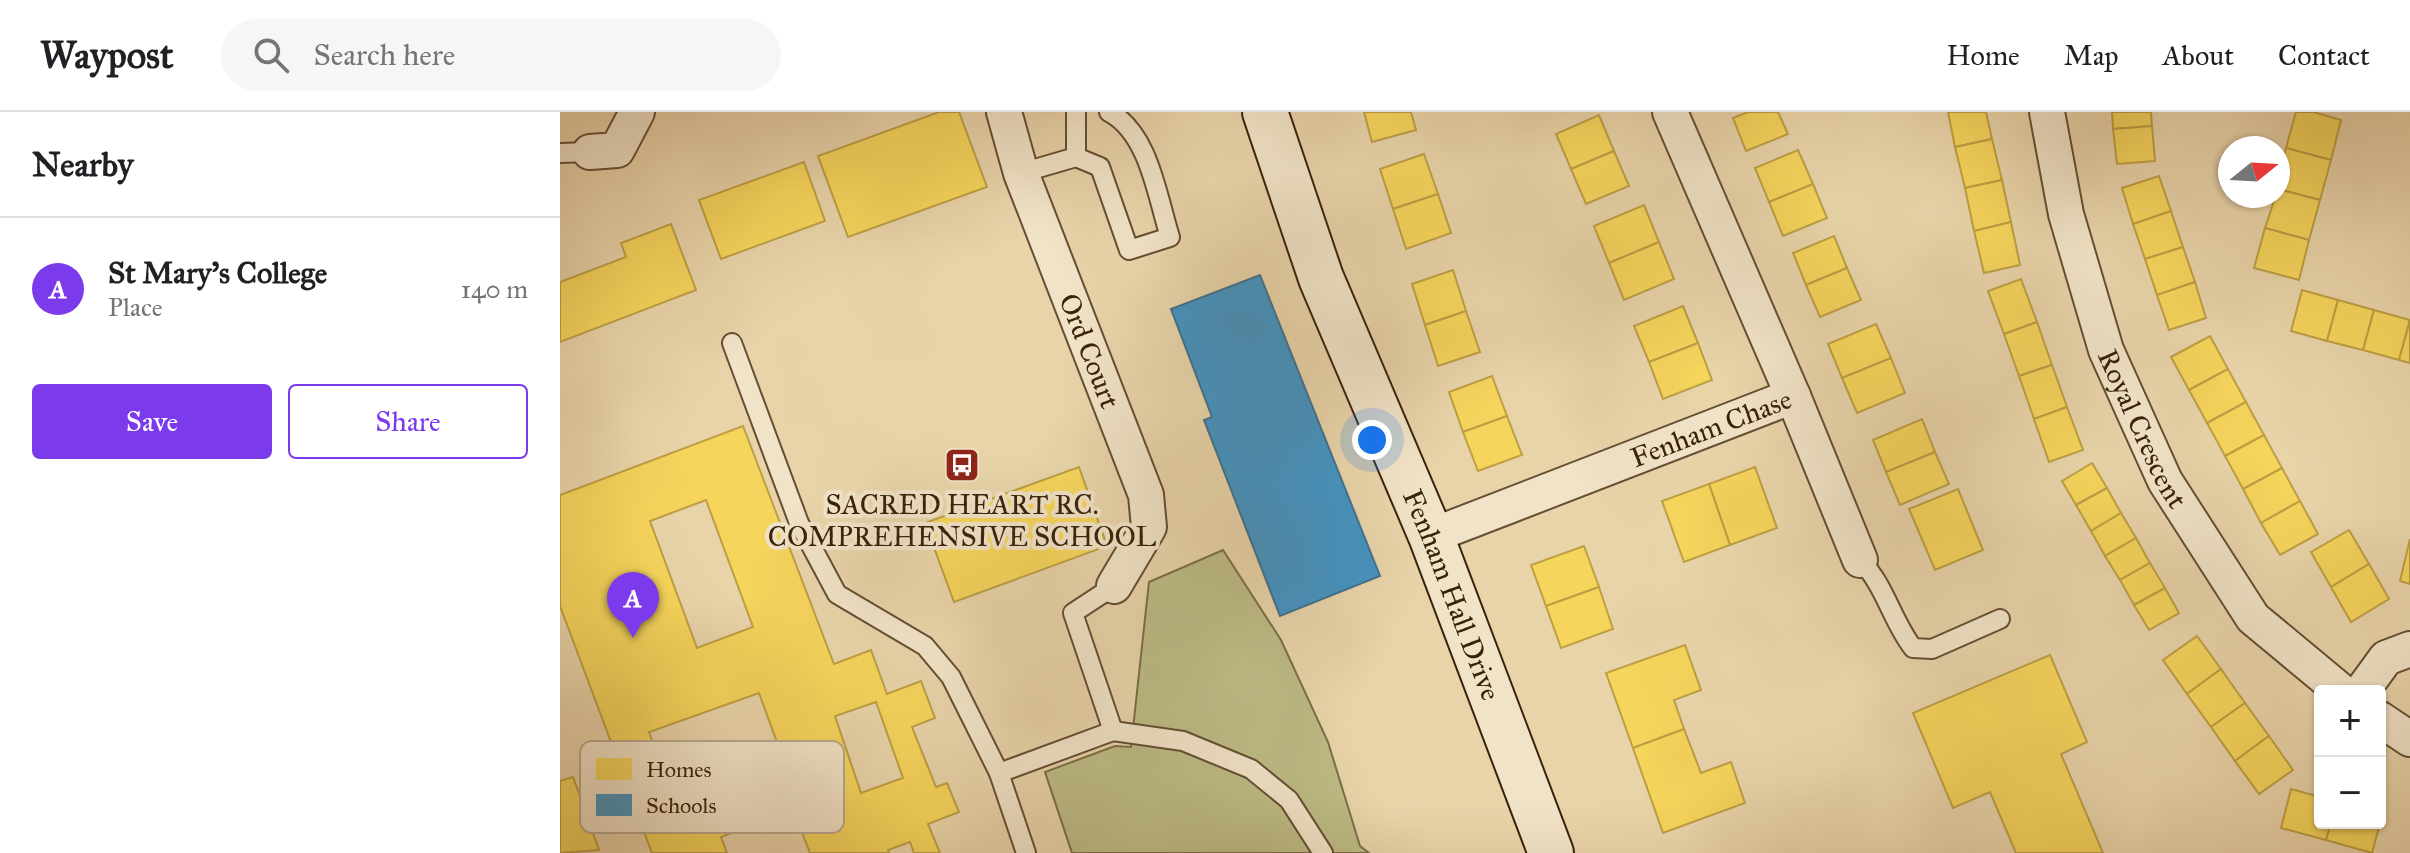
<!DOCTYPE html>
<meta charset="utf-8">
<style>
body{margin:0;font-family:"IM FELL Great Primer",serif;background:#f6f6f6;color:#202124}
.controls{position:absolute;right:24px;bottom:24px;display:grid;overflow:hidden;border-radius:8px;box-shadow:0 2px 6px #0004}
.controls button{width:72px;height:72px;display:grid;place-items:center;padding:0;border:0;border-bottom:2px solid #e0e0e0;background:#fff;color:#202124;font:40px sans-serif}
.compass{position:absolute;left:1658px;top:24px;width:72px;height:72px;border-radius:50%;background:#fff;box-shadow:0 2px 6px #0004;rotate:72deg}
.you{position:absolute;left:812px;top:328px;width:28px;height:28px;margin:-20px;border:6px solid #fff;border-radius:50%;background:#1a73e8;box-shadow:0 0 0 12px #1a73e833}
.badge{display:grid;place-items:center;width:52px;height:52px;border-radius:50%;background:#7c3aed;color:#fff;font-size:26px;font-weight:700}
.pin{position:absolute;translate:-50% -66px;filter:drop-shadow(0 2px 4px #0008)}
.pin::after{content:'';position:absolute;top:42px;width:28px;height:24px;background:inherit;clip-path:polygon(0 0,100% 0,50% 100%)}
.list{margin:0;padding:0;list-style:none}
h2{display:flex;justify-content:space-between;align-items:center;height:104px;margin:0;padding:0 32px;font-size:34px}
h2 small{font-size:26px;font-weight:400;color:#757577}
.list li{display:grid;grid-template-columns:52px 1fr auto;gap:24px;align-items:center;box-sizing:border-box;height:144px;padding:0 32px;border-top:2px solid #e0e0e0}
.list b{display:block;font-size:30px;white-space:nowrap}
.list p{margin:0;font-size:26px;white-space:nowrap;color:#757577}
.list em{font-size:26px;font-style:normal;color:#757577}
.actions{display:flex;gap:16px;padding:24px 32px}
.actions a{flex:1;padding:18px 0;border:2px solid #7c3aed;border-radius:8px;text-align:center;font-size:28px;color:#7c3aed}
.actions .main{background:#7c3aed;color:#fff}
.icon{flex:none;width:44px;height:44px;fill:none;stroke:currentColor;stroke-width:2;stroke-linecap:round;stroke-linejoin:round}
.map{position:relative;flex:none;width:1850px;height:741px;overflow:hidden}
header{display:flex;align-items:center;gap:48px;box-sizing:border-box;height:112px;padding:0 40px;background:#fff;border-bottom:2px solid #e0e0e0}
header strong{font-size:38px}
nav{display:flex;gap:44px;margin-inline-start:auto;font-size:28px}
.search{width:560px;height:72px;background:#f6f6f6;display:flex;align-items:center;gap:20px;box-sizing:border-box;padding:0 28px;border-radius:44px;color:#757577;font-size:30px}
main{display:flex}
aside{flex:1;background:#fff}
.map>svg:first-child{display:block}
.green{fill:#bcbb85;stroke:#7a6e48;stroke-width:2}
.homes{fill:#f6d55c;stroke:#bd9f44;stroke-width:2;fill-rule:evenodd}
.schools{fill:#4393c3;stroke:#40718c;stroke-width:2}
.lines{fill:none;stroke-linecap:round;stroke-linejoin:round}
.lane-casing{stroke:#654e33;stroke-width:22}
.street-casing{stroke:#654e33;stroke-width:38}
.secondary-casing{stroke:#39220b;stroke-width:48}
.lane{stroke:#f1e3c8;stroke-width:18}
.street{stroke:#f1e3c8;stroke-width:34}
.secondary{stroke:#f1e3c8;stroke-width:44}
.labels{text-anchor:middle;stroke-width:8;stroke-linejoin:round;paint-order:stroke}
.street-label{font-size:28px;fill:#39220b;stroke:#f1e3c8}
.poi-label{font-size:28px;fill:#39220b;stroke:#f1e3c8}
.key{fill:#f1e3c8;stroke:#baa98f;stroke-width:2}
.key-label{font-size:22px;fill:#39220b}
</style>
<header>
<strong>Waypost</strong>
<div class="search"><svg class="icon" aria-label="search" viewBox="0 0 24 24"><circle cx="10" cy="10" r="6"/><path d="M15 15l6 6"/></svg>Search here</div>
<nav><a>Home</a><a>Map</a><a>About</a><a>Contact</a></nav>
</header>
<main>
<aside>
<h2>Nearby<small></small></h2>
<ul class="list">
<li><span class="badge">A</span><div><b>St Mary's College</b><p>Place</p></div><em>140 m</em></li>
</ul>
<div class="actions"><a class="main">Save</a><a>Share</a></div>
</aside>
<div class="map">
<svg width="1850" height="741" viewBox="0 0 1850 741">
<rect width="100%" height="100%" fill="#e9d4aa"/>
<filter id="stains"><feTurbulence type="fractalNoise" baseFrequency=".0025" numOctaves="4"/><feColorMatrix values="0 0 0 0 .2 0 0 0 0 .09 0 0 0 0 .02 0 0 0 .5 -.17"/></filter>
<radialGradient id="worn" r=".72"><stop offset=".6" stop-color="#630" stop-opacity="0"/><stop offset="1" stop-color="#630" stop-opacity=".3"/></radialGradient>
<path class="green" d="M663,438L721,528L768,630L800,734L809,741H512L485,660L555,634L571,635L589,470Z"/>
<g class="homes">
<path d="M379,0H399L427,75L288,125L258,44Z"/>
<path d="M804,0H851L856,18L812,30Z"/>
<path d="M1188,0H1218L1228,22L1186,39L1173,6Z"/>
<path d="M1388,0H1426L1432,27L1395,35Z"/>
<path d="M1552,0H1591L1592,14L1553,17Z"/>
<path d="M1736,0H1753L1781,8L1771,48L1726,36Z"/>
<path d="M1039,3L1054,39L1011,57L996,22Z"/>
<path d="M1592,14L1595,49L1557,52L1553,17Z"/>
<path d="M1432,27L1442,68L1405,76L1395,35Z"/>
<path d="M1726,36L1771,48L1760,88L1718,77Z"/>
<path d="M1238,38L1253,72L1209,90L1195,56Z"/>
<path d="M1054,39L1069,74L1026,92L1011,57Z"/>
<path d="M864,42L878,82L833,97L820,57Z"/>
<path d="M244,50L265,109L161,147L139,88Z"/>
<path d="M1599,64L1611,99L1573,112L1562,76Z"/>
<path d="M1442,68L1451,110L1414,119L1405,76Z"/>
<path d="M1253,72L1267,106L1223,124L1209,90Z"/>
<path d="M1718,77L1760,88L1749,128L1705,116Z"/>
<path d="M878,82L891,121L846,137L833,97Z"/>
<path d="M1084,93L1099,130L1049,151L1034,114Z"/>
<path d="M1611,99L1623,135L1585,147L1573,112Z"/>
<path d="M1451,110L1460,153L1424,161L1414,119Z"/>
<path d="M111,112L136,178L0,230V170L66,145L61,131Z"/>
<path d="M1705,116L1749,128L1739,168L1694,156Z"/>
<path d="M1274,124L1287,156L1246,173L1233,141Z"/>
<path d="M1099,130L1114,167L1064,188L1049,151Z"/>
<path d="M1623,135L1635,170L1597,183L1585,147Z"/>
<path d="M1287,156L1301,188L1260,205L1246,173Z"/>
<path d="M893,158L906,199L865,213L852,172Z"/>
<path d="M1461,167L1477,210L1444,222L1428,179Z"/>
<path d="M1635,170L1646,206L1609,218L1597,183Z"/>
<path d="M1742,178L1778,188L1767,229L1731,219Z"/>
<path d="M1778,188L1814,198L1803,238L1767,229Z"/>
<path d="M1123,194L1138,231L1089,250L1074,214Z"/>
<path d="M1814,198L1850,208L1839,248L1803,238Z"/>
<path d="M906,199L920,240L878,254L865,213Z"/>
<path d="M1850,208V251L1839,248Z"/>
<path d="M1477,210L1492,253L1459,264L1444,222Z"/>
<path d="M1316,212L1331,246L1282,266L1268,232Z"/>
<path d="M1650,224L1668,257L1629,278L1611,245Z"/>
<path d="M1138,231L1152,268L1103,287L1089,250Z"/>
<path d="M1331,246L1345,281L1297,301L1282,266Z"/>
<path d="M1492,253L1507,295L1474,307L1459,264Z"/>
<path d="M1668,257L1686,290L1647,311L1629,278Z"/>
<path d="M932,264L947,304L903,320L889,280Z"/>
<path d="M1686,290L1704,323L1665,344L1647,311Z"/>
<path d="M1507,295L1523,338L1489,350L1474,307Z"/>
<path d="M947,304L962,343L918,359L903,320Z"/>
<path d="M1362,307L1375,340L1326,360L1313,328Z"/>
<path d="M183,314L274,552L311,538L327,582L361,569L375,606L352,615L376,675L387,671L399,700L368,712L380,741H354L350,730L328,738L329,741H250L233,697L161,725L167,741H92L76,699L31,716L39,738L0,741V669L13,665L21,687L66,670L0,494V383ZM146,388L193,515L137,536L90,409ZM199,581L222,644L133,675L123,649L102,656L89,620ZM316,590L343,666L301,681L275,604Z"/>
<path d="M1704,323L1722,356L1683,377L1665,344Z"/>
<path d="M1375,340L1389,372L1340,393L1326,360Z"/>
<path d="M1532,351L1547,376L1516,393L1502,369Z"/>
<path d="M519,355L547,434L394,490L365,411Z"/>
<path d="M1195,355L1217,416L1170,433L1149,372Z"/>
<path d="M1722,356L1740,389L1701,411L1683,377Z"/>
<path d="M1149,372L1170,433L1124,450L1102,389Z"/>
<path d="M1547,376L1561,401L1531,419L1516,393Z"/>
<path d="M1398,377L1423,438L1375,458L1349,397Z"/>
<path d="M1740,389L1758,422L1720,443L1701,411Z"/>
<path d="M1561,401L1576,426L1545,444L1531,419Z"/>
<path d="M1789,418L1809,452L1771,475L1751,440Z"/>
<path d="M1576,426L1590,451L1560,468L1545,444Z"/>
<path d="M1850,427V472L1840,469Z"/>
<path d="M1024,434L1039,475L986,494L971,453Z"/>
<path d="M1590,451L1605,476L1574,493L1560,468Z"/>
<path d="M1809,452L1829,487L1791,510L1771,475Z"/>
<path d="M1039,475L1053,517L1001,536L986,494Z"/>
<path d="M1605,476L1619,501L1589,518L1574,493Z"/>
<path d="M1637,524L1661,557L1627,582L1603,548Z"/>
<path d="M1125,533L1141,578L1114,588L1124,617L1073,636L1046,561Z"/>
<path d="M1490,543L1527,630L1501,642L1543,741H1456L1430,680L1393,696L1353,601Z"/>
<path d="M1661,557L1685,591L1651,615L1627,582Z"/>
<path d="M1685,591L1709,624L1675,649L1651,615Z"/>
<path d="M1124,617L1141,661L1171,650L1185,691L1103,721L1073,636Z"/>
<path d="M1709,624L1733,658L1699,682L1675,649Z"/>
<path d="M1731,677L1760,685V711H1771L1766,728L1721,716Z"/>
<path d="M1771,711H1820L1812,741L1766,728Z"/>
</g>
<path class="schools" d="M700,163L820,464L720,504L644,308L652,305L611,197Z"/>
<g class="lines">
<g class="lane-casing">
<g id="lane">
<path d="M0,41L30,40"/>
<path d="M516,45V0"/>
<path d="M461,61L516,45L540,55L569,138L610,125C597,84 589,21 549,0"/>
<path d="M172,231L239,411L277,482L365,534L391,565L439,661"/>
<path d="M1300,448C1325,473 1332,509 1353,536L1372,537L1440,507"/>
<path d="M553,619L513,501L554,474"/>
<path d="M466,741L439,661L553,619L623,629L691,657L729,688L763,741"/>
</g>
</g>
<g class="street-casing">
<g id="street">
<path id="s1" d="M444,0L461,61L586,383L589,415L554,474"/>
<path d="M1110,0L1233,284L1300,448"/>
<path id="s2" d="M1487,0L1506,102L1546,238L1605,369L1693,506L1781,579"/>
<path d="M30,40L57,38L77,0"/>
<path id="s3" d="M871,424L1233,284"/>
<path d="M1802,579L1826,546L1850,537"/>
<path d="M1820,607L1850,627"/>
</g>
</g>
<g class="secondary-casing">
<g id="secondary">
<path id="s4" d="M705,0L761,166L871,424L991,741"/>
</g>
</g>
<use href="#lane" class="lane"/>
<use href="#street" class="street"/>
<use href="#secondary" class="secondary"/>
</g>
<defs>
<g id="bus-square" transform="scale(1.8)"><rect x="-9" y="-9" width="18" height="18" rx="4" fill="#8f2418" stroke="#f1e3c8"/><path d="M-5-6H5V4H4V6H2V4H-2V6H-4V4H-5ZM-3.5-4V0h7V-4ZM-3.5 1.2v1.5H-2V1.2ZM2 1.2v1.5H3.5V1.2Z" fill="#fff"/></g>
</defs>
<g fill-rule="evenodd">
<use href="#bus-square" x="402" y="353"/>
</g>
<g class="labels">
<g class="street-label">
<text dy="10" stroke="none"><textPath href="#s1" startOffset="254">Ord Court</textPath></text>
<text dy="10" stroke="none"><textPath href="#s3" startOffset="300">Fenham Chase</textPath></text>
<text dy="10" stroke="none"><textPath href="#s2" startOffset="332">Royal Crescent</textPath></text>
<text dy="10" stroke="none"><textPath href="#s4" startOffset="518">Fenham Hall Drive</textPath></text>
</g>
<g class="poi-label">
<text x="402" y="402">SACRED HEART RC.<tspan x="402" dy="32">COMPREHENSIVE SCHOOL</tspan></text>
</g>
</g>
<rect x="20" y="629" width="264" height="92" rx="12" class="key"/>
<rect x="36" y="646" width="36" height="22" fill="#f6d55c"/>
<rect x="36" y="682" width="36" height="22" fill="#4393c3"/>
<g class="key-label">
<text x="86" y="665">Homes</text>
<text x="86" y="701">Schools</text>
</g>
<rect width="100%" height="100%" filter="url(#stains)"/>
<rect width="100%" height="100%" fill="url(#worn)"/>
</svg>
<div class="controls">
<button>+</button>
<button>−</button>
</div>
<svg class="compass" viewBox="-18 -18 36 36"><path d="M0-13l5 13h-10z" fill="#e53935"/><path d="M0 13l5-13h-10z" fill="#757577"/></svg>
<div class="you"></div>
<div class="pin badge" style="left:73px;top:526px">A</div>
</div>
</main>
